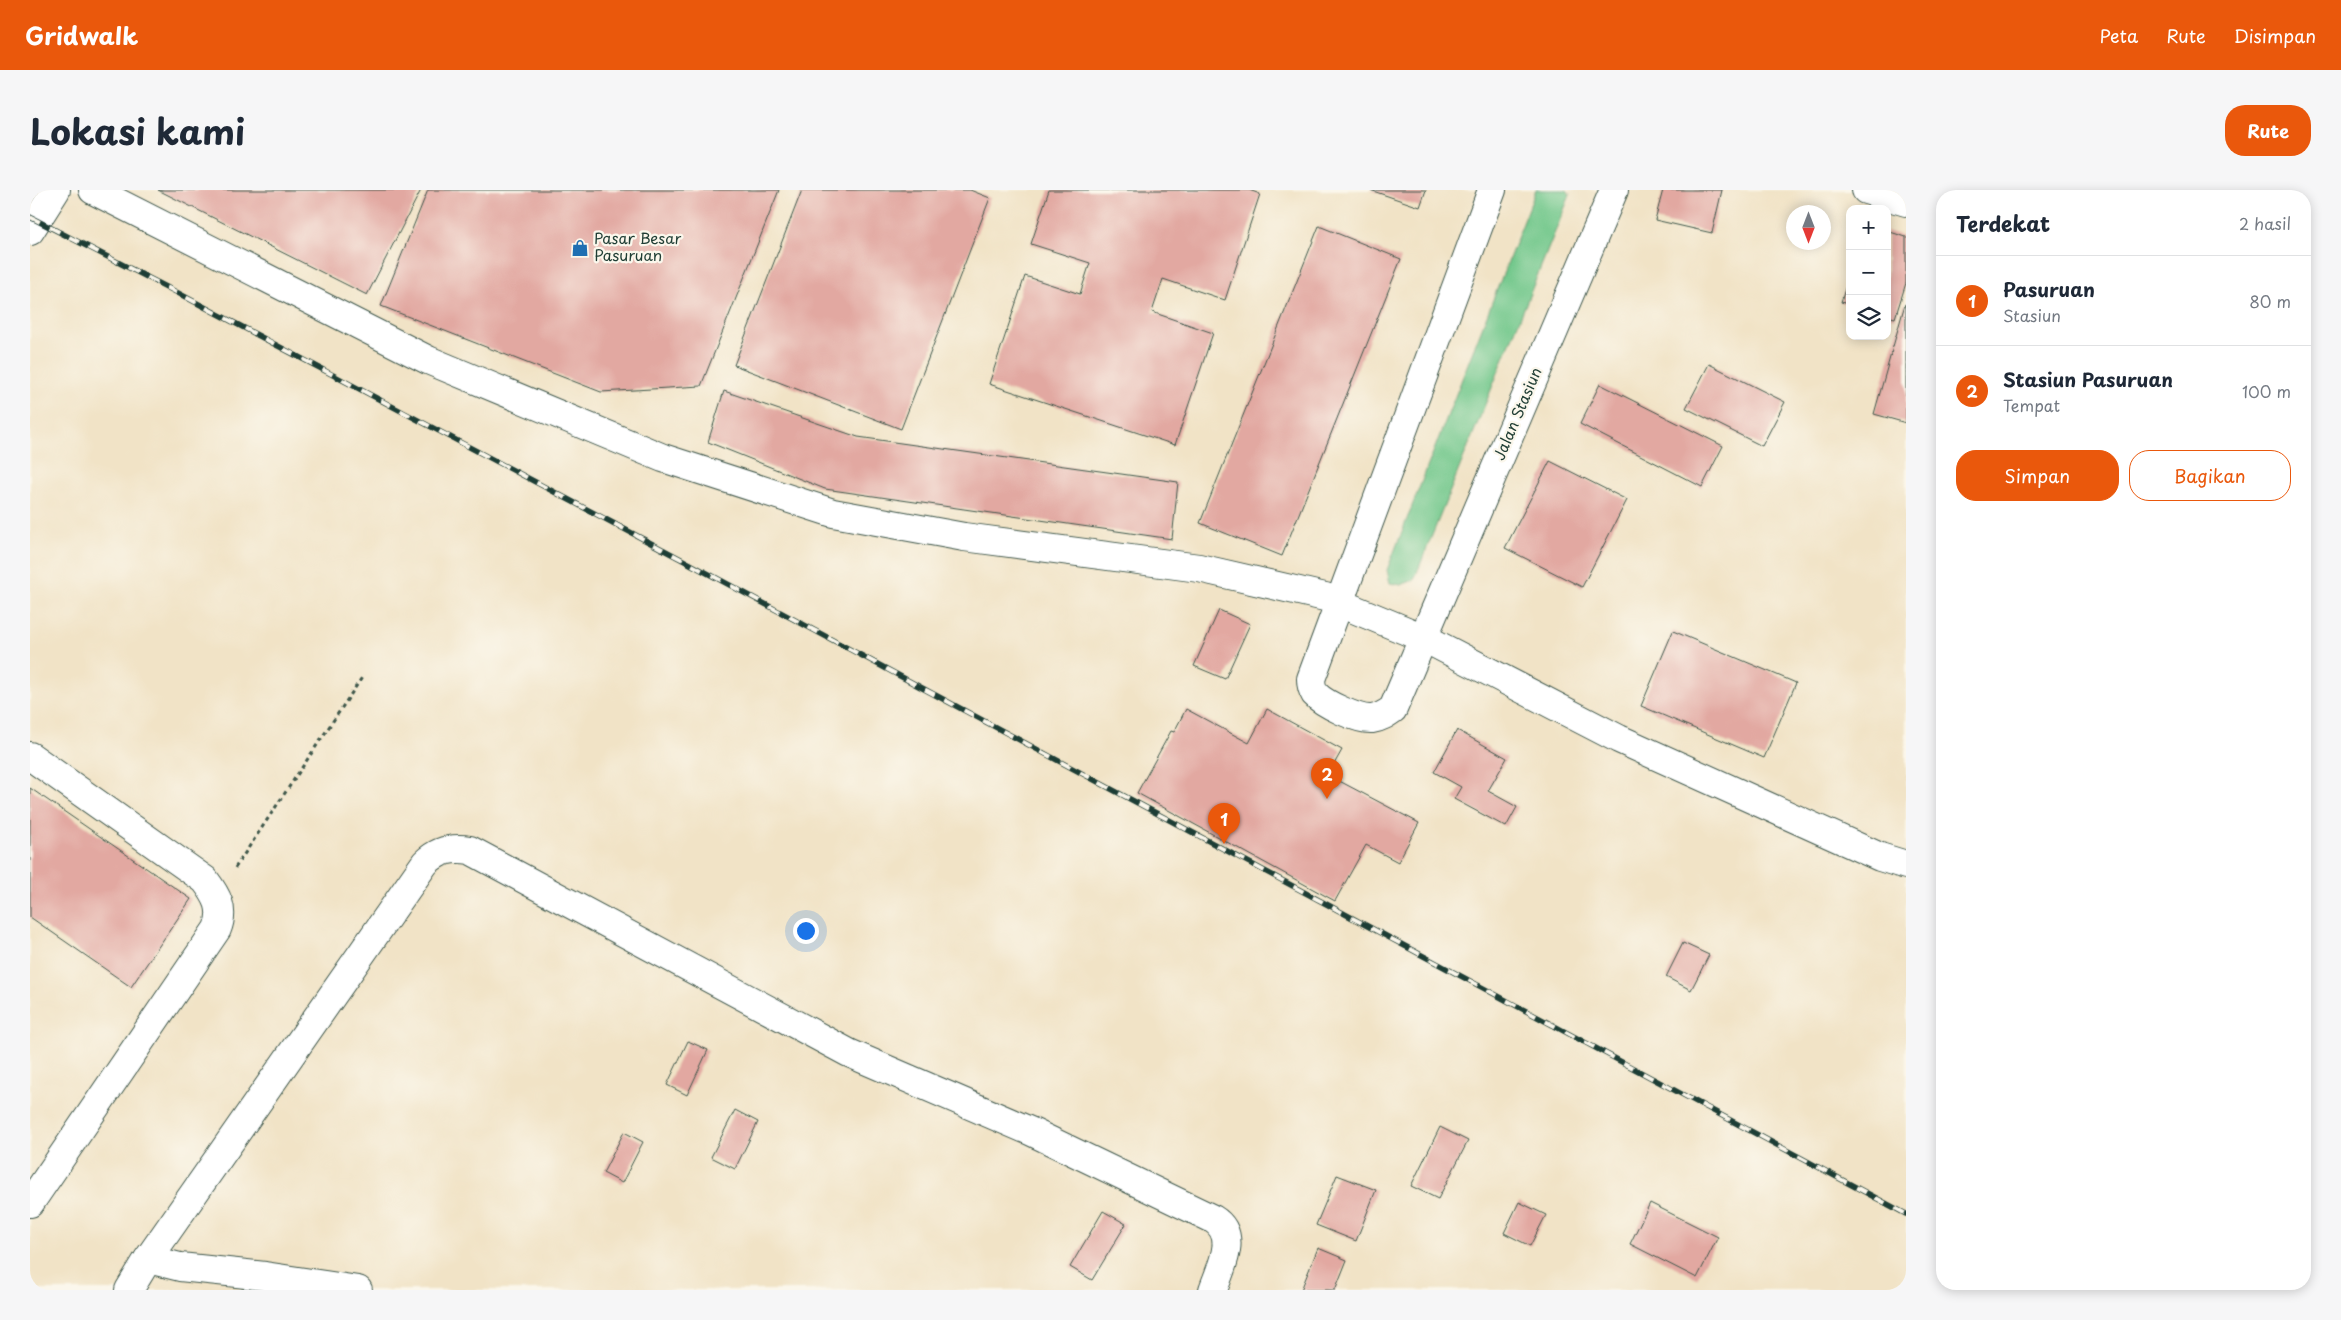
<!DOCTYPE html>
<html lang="id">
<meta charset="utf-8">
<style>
body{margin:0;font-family:"Playpen Sans",sans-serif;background:#f6f6f7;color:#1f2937}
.controls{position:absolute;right:15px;top:15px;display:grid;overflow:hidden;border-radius:10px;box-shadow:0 2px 12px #0003}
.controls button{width:45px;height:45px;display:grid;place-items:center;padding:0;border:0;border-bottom:1px solid #e0e1e3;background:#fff;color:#1f2937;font:25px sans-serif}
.compass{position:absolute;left:1756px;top:15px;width:45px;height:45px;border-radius:50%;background:#fff;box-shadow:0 2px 12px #0003;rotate:180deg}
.you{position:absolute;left:775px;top:740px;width:18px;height:18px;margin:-12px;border:4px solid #fff;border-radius:50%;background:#1a73e8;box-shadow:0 0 0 8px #1a73e833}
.badge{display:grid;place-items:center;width:32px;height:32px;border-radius:50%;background:#ea580c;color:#fff;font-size:16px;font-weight:700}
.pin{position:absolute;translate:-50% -41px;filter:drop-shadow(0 1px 2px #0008)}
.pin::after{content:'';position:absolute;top:26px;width:18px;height:15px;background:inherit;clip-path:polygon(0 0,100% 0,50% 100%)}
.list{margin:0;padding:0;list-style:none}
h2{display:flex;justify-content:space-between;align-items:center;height:65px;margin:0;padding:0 20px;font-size:21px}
h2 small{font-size:16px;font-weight:400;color:#747a83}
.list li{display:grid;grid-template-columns:32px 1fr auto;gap:15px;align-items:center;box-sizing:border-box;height:90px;padding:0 20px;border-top:1px solid #e0e1e3}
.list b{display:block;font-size:19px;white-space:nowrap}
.list p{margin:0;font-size:16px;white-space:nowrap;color:#747a83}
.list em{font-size:16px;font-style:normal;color:#747a83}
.actions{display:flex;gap:10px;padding:15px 20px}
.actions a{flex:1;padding:11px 0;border:1px solid #ea580c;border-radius:20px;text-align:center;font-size:18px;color:#ea580c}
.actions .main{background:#ea580c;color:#fff}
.icon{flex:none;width:28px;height:28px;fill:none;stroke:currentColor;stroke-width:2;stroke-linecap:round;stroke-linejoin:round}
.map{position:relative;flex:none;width:1876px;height:1100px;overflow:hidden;border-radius:20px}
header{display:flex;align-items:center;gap:30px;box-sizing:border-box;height:70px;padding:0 25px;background:#ea580c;color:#fff}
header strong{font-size:24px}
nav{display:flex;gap:28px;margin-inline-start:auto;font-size:18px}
.intro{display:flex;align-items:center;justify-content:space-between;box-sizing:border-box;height:120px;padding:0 30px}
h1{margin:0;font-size:35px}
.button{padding:12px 22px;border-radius:20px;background:#ea580c;color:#fff;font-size:18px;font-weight:700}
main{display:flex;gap:30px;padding:0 30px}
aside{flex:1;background:#fff;border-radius:20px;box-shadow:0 2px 12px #0003}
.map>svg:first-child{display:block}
.green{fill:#73c88c;stroke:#498260}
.building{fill:#e2a8a1}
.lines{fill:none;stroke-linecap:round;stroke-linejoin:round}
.minor-casing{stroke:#3e564a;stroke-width:30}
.highway-casing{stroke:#3e564a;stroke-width:30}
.path{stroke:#3e564a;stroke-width:3;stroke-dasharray:4 4;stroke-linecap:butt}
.minor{stroke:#fff;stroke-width:28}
.highway{stroke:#fff;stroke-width:28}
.rail-casing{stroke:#1f3d34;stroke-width:5.5}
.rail{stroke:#fbf7ec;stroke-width:4;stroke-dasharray:11;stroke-linecap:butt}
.labels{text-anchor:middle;stroke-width:4.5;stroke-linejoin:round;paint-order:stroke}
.poi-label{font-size:15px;fill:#1f3d34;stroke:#fbf7ec;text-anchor:start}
.street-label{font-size:15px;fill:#1f3d34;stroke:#fbf7ec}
</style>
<header>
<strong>Gridwalk</strong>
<nav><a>Peta</a><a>Rute</a><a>Disimpan</a></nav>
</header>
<div class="intro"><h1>Lokasi kami</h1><a class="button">Rute</a></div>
<main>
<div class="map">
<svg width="1876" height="1100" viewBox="0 0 1876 1100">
<rect width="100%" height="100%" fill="#fbf7ec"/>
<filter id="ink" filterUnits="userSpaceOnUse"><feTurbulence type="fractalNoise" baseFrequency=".02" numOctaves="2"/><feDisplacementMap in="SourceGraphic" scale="10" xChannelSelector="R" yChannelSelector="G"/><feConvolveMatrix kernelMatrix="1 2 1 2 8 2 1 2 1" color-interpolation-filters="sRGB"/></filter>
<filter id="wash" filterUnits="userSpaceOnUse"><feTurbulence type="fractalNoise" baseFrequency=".0096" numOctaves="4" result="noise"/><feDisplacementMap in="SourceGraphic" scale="20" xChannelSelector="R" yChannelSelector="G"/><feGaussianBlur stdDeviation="1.12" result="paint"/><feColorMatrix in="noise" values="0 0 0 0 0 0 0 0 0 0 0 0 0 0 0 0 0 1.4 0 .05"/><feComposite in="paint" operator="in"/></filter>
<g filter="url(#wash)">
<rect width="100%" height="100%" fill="#f1e3c6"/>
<path class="green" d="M1506,0H1537L1540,5L1384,390L1371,395L1360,393L1357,380Z"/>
<g id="blocks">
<g class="building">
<path d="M128,0H391L337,105Z"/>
<path d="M398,0H749L671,196L571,202L351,116Z"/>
<path d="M772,0H940L960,8L871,239L704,175Z"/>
<path d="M1019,0H1219L1230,4L1195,110L1133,89L1122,122L1183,143L1145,255L959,194L995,86L1050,104L1060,73L1001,54Z"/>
<path d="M1340,0H1396L1390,17Z"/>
<path d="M1633,0H1692L1682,43L1625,30Z"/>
<path d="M1289,36L1371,69L1252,366L1170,333Z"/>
<path d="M1857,41L1876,47V93L1865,128L1857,126Z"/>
<path d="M1819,86H1820V114L1811,112Z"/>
<path d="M1875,114H1876V233L1844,224Z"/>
<path d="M1679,174L1755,212L1732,256L1656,218Z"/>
<path d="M1570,194L1693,256L1672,297L1550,234Z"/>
<path d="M694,201L828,247L1148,292L1142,349L795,299L678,252Z"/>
<path d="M1520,271L1597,310L1552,397L1475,358Z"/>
<path d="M1189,420L1220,434L1195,489L1164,476Z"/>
<path d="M1643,441L1766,493L1734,568L1611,516Z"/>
<path d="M1156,519L1219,553L1237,519L1312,560L1298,585L1389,633L1368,672L1336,655L1305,711L1107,603L1141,541L1144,542Z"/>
<path d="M1427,540L1477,568L1458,601L1487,617L1476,637L1424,609L1431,597L1404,582Z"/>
<path d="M0,598L161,709L101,797L0,727Z"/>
<path d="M1653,753L1679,765L1661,800L1636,787Z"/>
<path d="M658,851L678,860L657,905L637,895Z"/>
<path d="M705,920L728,932L705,979L681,967Z"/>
<path d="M1410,937L1438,951L1408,1009L1381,996Z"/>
<path d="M594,942L613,952L592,993L573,983Z"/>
<path d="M1307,985L1346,1000L1326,1051L1286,1035Z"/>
<path d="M1489,1012L1516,1025L1500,1056L1474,1043Z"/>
<path d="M1620,1013L1688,1047L1667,1088L1600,1054Z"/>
<path d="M1073,1021L1096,1034L1062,1090L1040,1077Z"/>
<path d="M1288,1058L1317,1070L1305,1100H1271Z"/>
</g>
</g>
</g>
<g filter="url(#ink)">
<use href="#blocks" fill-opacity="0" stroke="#3e564a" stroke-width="1"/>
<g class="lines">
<g class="minor-casing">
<g id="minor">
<path d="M63,0L398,170L633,268L803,323L934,347L1169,378L1295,407L1396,449L1589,549L1850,667L1876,675"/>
<path d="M1462,0L1281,489C1281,494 1282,499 1285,504C1294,514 1328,530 1342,529C1350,528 1356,524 1363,519L1584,0"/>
<path d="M0,41L26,0"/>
<path d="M0,566L175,690C187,706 195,719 187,739L0,1013"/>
<path d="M118,1069L395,673C408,660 422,657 440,660L819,863L1000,941L1183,1029C1209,1045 1191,1077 1183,1100"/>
<path d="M99,1100L118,1069L150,1077L235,1086L328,1100"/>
</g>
</g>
<g class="highway-casing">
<path id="highway" d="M1836,0L1876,12"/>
</g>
<path class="path" d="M205,678L333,486"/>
<use href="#minor" class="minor"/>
<use href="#highway" class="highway"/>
<g class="rail-casing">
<path id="rail" d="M0,27L148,103L651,369L1876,1024"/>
</g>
<use href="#rail" class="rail"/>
</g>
</g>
<defs>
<g id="shop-bare" transform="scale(1.35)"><path d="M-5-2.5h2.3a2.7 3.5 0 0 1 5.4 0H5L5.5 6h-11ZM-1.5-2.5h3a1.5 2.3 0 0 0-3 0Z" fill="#1f6fb2" stroke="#fbf7ec" stroke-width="2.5" paint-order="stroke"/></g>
</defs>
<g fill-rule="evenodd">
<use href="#shop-bare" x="550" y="58"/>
</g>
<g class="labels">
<g class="poi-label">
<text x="564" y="54">Pasar Besar<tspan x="564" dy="17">Pasuruan</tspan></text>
</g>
<g class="street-label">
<text transform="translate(1488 224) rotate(-67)" y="5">Jalan Stasiun</text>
</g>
</g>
</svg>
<div class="controls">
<button>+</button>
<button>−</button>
<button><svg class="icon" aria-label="layers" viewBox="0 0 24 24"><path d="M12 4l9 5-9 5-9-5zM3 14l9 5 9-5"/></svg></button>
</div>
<svg class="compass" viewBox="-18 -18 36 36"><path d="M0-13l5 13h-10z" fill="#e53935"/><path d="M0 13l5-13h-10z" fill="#747a83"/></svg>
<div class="you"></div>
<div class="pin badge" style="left:1194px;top:654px">1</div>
<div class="pin badge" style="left:1297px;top:609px">2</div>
</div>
<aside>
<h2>Terdekat<small>2 hasil</small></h2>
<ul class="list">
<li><span class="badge">1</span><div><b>Pasuruan</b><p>Stasiun</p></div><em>80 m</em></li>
<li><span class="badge">2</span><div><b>Stasiun Pasuruan</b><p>Tempat</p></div><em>100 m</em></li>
</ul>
<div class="actions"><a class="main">Simpan</a><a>Bagikan</a></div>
</aside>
</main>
